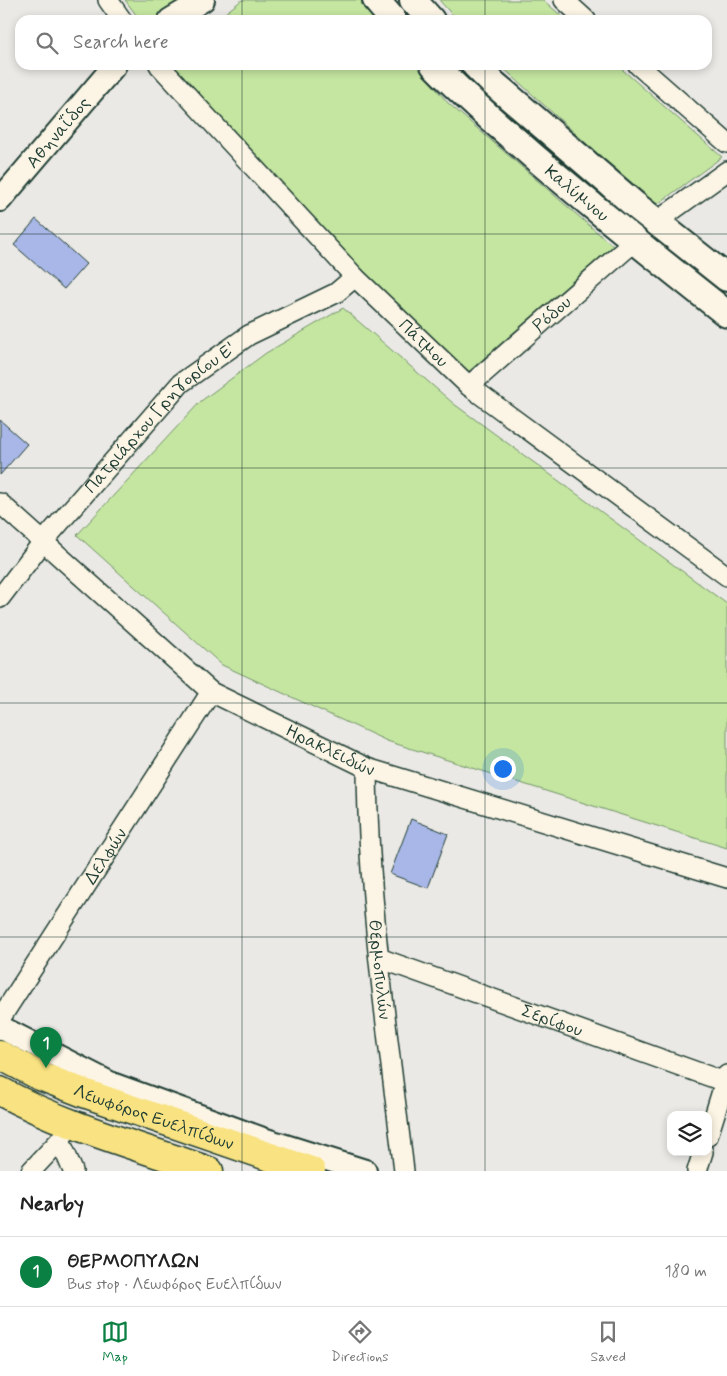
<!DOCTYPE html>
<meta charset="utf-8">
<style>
body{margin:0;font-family:Mynerve,sans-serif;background:#f2f2f2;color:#222}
.controls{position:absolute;right:15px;bottom:15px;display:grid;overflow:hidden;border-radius:10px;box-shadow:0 2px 8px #0003}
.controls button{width:45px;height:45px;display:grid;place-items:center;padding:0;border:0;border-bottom:1px solid #e0e0e0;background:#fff;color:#222;font:25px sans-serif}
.you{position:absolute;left:502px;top:768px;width:18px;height:18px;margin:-12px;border:4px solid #fff;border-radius:50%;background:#1a73e8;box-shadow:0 0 0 8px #1a73e833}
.badge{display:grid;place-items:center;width:32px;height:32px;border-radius:50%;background:#0b8043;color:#fff;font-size:16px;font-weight:700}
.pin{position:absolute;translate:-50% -41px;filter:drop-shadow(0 1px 2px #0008)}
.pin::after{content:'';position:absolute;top:26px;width:18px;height:15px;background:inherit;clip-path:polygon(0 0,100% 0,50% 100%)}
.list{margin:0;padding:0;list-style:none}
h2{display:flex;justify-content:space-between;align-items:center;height:65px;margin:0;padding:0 20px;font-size:21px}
h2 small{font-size:16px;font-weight:400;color:#767676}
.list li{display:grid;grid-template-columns:32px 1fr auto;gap:15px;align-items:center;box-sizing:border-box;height:70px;padding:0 20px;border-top:1px solid #e0e0e0}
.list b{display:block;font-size:19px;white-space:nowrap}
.list p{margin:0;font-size:16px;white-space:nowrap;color:#767676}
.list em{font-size:16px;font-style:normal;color:#767676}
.icon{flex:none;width:28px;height:28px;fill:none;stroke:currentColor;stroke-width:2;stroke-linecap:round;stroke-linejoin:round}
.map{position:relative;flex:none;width:727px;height:1171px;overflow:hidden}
.search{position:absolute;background:#fff;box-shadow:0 2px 8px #0003;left:15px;right:15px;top:15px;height:55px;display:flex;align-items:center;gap:12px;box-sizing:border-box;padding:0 18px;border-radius:15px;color:#767676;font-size:19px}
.sheet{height:135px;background:#fff}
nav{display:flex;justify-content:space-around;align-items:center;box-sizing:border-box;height:70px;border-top:1px solid #e0e0e0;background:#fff;font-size:14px;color:#767676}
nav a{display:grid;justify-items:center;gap:2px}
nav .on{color:#0b8043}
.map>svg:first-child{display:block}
.green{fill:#c4e6a0;stroke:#72926a}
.building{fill:#a8b7e7;stroke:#1f3d34}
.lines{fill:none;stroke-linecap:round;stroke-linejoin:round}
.minor-casing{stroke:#1f3d34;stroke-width:22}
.tertiary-casing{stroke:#1f3d34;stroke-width:26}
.secondary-casing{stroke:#1f3d34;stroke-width:30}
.primary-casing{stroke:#1f3d34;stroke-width:31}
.minor{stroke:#fcf5e5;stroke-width:19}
.tertiary{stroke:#fcf5e5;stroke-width:22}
.secondary{stroke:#fcf5e5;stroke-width:26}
.primary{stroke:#f8e281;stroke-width:28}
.grid{fill:none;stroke:#1f3d34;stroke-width:1;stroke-opacity:0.55}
.labels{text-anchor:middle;stroke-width:4;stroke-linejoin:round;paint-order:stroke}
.street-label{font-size:18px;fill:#1f3d34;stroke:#fcf5e5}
</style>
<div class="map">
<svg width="727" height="1171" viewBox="0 0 727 1171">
<rect width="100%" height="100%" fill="#ebe9e5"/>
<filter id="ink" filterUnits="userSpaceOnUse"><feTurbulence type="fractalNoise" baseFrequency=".02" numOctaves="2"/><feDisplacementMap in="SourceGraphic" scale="10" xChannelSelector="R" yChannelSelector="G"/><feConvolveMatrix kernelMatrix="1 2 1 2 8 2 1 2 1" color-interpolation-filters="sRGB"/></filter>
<g filter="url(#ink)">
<g class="green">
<path d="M125,0H188L155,20H140Z"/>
<path d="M242,0H361L378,20H216Z"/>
<path d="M439,0H543L566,20H457Z"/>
<path d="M168,65H416L448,103L613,246L468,372L355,270Z"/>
<path d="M500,65H617L722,157L655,206Z"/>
<path d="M343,308L454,404L727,604V848L387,741L222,665L77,535L201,401L266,353Z"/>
</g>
<g class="building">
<path d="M36,219L86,264L64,289L14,245Z"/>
<path d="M0,420L27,444L0,475Z"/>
<path d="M411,819L448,834L428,888L390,874Z"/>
</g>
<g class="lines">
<g class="minor-casing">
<g id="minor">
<path d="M108,0L122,20"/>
<path d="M564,0L586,20"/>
<path id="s1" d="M159,65L355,277L469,386L727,576"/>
<path d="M638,65L727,143"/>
<path d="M656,222L727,171"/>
<path id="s2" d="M469,386L635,241"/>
<path id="s3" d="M0,503L211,692L367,768L727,878"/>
<path id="s4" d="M0,598L42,543L181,383L249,335L336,293L355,277"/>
<path id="s5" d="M367,768C368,903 388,1037 404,1171"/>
<path id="s6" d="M379,958L725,1082"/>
<path id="s7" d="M0,1019L211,692"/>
<path d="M708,1136L727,1075"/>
<path d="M60,1140L73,1171"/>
<path d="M31,1171L60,1140L70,1125"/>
<path d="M697,1171L703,1152"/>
</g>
</g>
<g class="tertiary-casing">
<g id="tertiary">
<path d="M170,20L203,0"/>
<path id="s8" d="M0,200L115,65"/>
<path d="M0,1027L112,1084L263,1139L365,1171"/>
</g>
</g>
<g class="secondary-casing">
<g id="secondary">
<path d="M376,0L393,20"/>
<path d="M413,0L431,20"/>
<path id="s9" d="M434,65C465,97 499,126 532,155C596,210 661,262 727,314"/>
<path d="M475,65L493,83L635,205L727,278"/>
</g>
</g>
<g class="primary-casing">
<g id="primary">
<path id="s10" d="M0,1055L40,1076L84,1093L311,1171"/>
<path d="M0,1091C66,1127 138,1146 209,1171"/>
</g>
</g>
<use href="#minor" class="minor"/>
<use href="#tertiary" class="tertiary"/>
<use href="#secondary" class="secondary"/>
<use href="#primary" class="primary"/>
</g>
</g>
<path class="grid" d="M242,0V20M485,0V20M242,65V1171M485,65V1171M0,234H727M0,468H727M0,703H727M0,937H727"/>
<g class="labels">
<g class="street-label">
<text dy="6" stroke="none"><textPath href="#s8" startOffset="89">Αθηναΐδος</textPath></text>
<text dy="6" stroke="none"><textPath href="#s9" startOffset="192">Καλύμνου</textPath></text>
<text dy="6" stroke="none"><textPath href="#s2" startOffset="110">Ρόδου</textPath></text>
<text dy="6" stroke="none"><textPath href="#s1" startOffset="384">Πάτμου</textPath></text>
<text dy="6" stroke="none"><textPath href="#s4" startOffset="242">Πατριάρχου Γρηγορίου Ε'</textPath></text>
<text dy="6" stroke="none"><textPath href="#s3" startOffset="416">Ηρακλειδών</textPath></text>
<text dy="6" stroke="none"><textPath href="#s7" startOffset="194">Δελφών</textPath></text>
<text dy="6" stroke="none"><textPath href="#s5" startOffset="202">Θερμοπυλών</textPath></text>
<text dy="6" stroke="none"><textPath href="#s6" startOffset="184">Σερίφου</textPath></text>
<text dy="6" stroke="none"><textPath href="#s10" startOffset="166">Λεωφόρος Ευελπίδων</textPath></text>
</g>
</g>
</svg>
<div class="controls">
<button><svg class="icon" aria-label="layers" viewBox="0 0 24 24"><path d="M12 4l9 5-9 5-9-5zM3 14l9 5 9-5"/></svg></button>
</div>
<div class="you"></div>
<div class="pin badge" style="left:46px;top:1068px">1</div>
<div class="search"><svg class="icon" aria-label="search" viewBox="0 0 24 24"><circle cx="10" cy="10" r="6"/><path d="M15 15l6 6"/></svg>Search here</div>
</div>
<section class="sheet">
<h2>Nearby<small></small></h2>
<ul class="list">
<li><span class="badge">1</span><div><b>ΘΕΡΜΟΠΥΛΩΝ</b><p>Bus stop · Λεωφόρος Ευελπίδων</p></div><em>180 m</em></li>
</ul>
</section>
<nav>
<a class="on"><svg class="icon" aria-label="map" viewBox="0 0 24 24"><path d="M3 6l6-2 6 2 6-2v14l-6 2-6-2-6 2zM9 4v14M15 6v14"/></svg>Map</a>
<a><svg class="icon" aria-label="directions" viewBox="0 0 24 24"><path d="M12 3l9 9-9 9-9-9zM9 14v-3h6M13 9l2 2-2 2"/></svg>Directions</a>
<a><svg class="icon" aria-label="saved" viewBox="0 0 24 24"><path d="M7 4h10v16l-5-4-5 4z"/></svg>Saved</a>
</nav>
